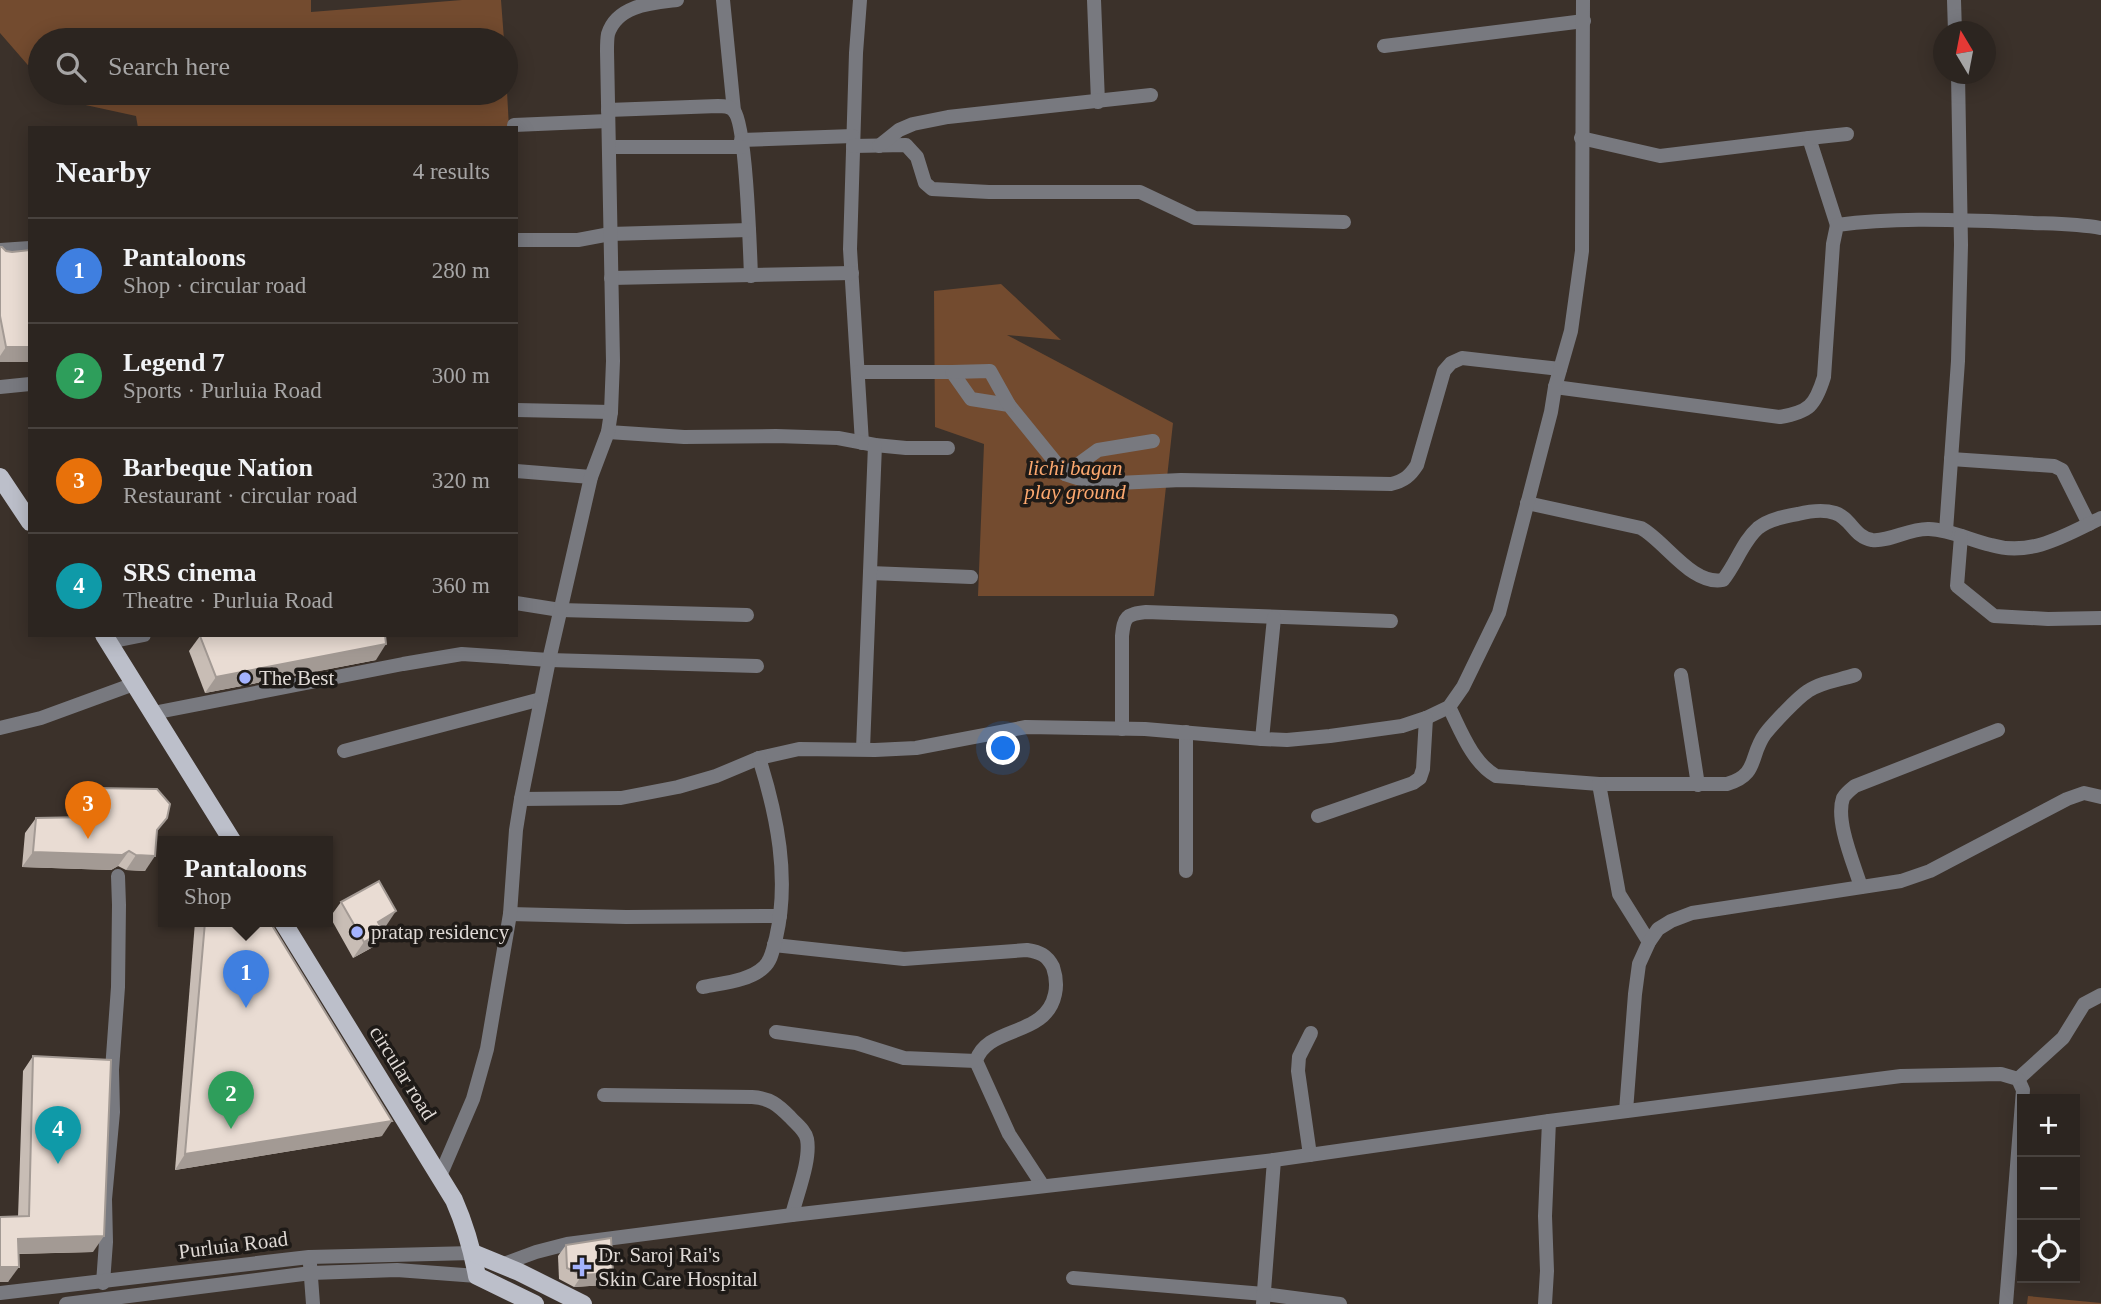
<!DOCTYPE html>
<meta charset="utf-8">
<style>
body{margin:0;font-family:"Times New Roman",serif;background:#342d29;color:#f1f3f6}
.controls{position:absolute;right:21px;bottom:21px;display:grid;overflow:hidden;border-radius:0px;box-shadow:0 4px 18px #0003}
.controls button{width:63px;height:63px;display:grid;place-items:center;padding:0;border:0;border-bottom:2px solid #48423e;background:#2c2520;color:#f1f3f6;font:35px sans-serif}
.compass{position:absolute;left:1933px;top:21px;width:63px;height:63px;border-radius:50%;background:#2c2520;box-shadow:0 4px 18px #0003;rotate:350deg}
.you{position:absolute;left:1004px;top:749px;width:24px;height:24px;margin:-18px;border:5px solid #fff;border-radius:50%;background:#1a73e8;box-shadow:0 0 0 10px #1a73e833}
.badge{display:grid;place-items:center;width:46px;height:46px;border-radius:50%;background:#d93025;color:#fff;font-size:23px;font-weight:700}
.pin{position:absolute;translate:-50% -58px;filter:drop-shadow(0 2px 4px #0008)}
.pin::after{content:'';position:absolute;top:37px;width:24px;height:21px;background:inherit;clip-path:polygon(0 0,100% 0,50% 100%)}
.popup{position:absolute;left:158px;top:836px;width:175px;height:91px;box-sizing:border-box;display:grid;place-content:center;border-radius:0px;background:#2c2520;filter:drop-shadow(0 2px 5px #0005);font-size:23px;white-space:nowrap;color:#a6a5a5}
.popup b{font-size:26px;color:#f1f3f6}
.popup::after{content:'';position:absolute;left:50%;top:100%;margin-left:-14px;border:14px solid transparent;border-top-color:#2c2520}
.list{margin:0;padding:0;list-style:none}
h2{display:flex;justify-content:space-between;align-items:center;height:91px;margin:0;padding:0 28px;font-size:30px}
h2 small{font-size:23px;font-weight:400;color:#a6a5a5}
.list li{display:grid;grid-template-columns:46px 1fr auto;gap:21px;align-items:center;box-sizing:border-box;height:105px;padding:0 28px;border-top:2px solid #48423e}
.list b{display:block;font-size:26px;white-space:nowrap}
.list p{margin:0;font-size:23px;white-space:nowrap;color:#a6a5a5}
.list em{font-size:23px;font-style:normal;color:#a6a5a5}
.icon{flex:none;width:38px;height:38px;fill:none;stroke:currentColor;stroke-width:2;stroke-linecap:round;stroke-linejoin:round}
.map{position:relative;flex:none;width:2101px;height:1304px;overflow:hidden}
.search{position:absolute;background:#2c2520;box-shadow:0 4px 18px #0003;left:28px;top:28px;width:490px;height:77px;display:flex;align-items:center;gap:18px;box-sizing:border-box;padding:0 24px;border-radius:38px;color:#a6a5a5;font-size:26px}
.panel{position:absolute;background:#2c2520;box-shadow:0 4px 18px #0003;left:28px;top:126px;width:490px;height:511px;border-radius:0px}
.map>svg:first-child{display:block}
.green{fill:#734b2f}
.lines{fill:none;stroke-linecap:round;stroke-linejoin:round}
.street{stroke:#78797f;stroke-width:14}
.primary{stroke:#bcbfca;stroke-width:18}
.wall{fill:#c8bdb5}
.shaded-wall{fill:#a39a94}
.building{fill:#e9dcd3;stroke:#a39a94;stroke-width:2}
.poi-dot{fill:#a3b2fd;stroke:#1e1a17;stroke-width:2.5}
.labels{text-anchor:middle;stroke-width:7;stroke-linejoin:round;paint-order:stroke}
.park-label{font-size:21px;font-style:italic;fill:#fca86f;stroke:#1e1a17}
.poi-label{font-size:21px;fill:#dfd9d5;stroke:#1e1a17;text-anchor:start}
.street-label{font-size:21px;fill:#dfd9d5;stroke:#1e1a17}
</style>
<div class="map">
<svg width="2101" height="1304" viewBox="0 0 2101 1304">
<rect width="100%" height="100%" fill="#3b312a"/>
<g class="green">
<path d="M0,0H311V12L462,0H501L504,40H40V79L0,33Z"/>
<path d="M506,73L509,128H138L136,116L58,99L52,93H506Z"/>
<path d="M1001,284L1061,340L1007,335L1173,423L1154,596H978L984,444L935,427L934,291Z"/>
<path d="M2028,1296L2101,1303V1304H2027Z"/>
</g>
<g class="lines">
<g class="street">
<path d="M723,0L734,111"/>
<path d="M860,0L856,53L850,249L862,443"/>
<path d="M1094,0L1098,102"/>
<path d="M1954,0L1955,32"/>
<path d="M1384,46L1584,21"/>
<path d="M608,110L718,106C724,106 730,106 734,111C746,124 750,251 751,276"/>
<path d="M514,125L608,121"/>
<path d="M1581,138L1660,156L1809,138L1837,225"/>
<path d="M1809,138L1847,134"/>
<path d="M741,140L853,136"/>
<path d="M853,146L906,145L917,157L925,183L932,189L989,192H1140L1195,218L1344,222"/>
<path d="M879,146L899,130L913,124L948,117L1151,95"/>
<path d="M609,147H742"/>
<path d="M516,240H578L610,234L749,230"/>
<path d="M0,250L30,248"/>
<path d="M611,278L852,273"/>
<path d="M858,372H952L971,399L1009,405L1065,474L1096,484L1181,480L1391,484C1404,481 1410,476 1417,465L1444,371L1451,363L1462,358L1560,369"/>
<path d="M952,372L990,371L1009,405"/>
<path d="M0,387L30,384"/>
<path d="M1555,387L1780,417C1809,412 1815,406 1824,377L1833,244L1837,225C1896,217 1956,220 2015,222C2043,224 2073,223 2101,228"/>
<path d="M516,410L611,412"/>
<path d="M608,432L684,437L776,436L838,438L875,445L906,448H948"/>
<path d="M1951,459L2054,466L2062,470L2089,524"/>
<path d="M516,471L591,477"/>
<path d="M1065,474L1098,450L1153,441"/>
<path d="M1527,503L1641,528C1665,541 1692,586 1723,580C1736,564 1743,541 1758,528C1769,519 1786,516 1798,514C1810,511 1823,509 1835,513C1851,518 1854,537 1872,540C1889,542 1910,528 1929,529C1951,530 1970,540 1991,545C2031,557 2066,535 2101,518"/>
<path d="M1946,531L1958,361L1961,245L1958,74"/>
<path d="M1961,536L1957,586L1994,616L2048,619L2101,618"/>
<path d="M870,573L971,577"/>
<path d="M516,603L560,610L747,615"/>
<path d="M109,642L144,635"/>
<path d="M1681,675L1698,785"/>
<path d="M1449,707C1461,731 1472,762 1496,776L1599,784H1727C1759,775 1749,756 1765,734C1773,724 1797,698 1808,691C1821,682 1840,680 1855,675"/>
<path d="M153,713L403,664L462,654L549,660L757,666"/>
<path d="M0,728L41,718L134,684"/>
<path d="M1122,729V636C1124,617 1126,614 1146,612L1391,621"/>
<path d="M1186,732V871"/>
<path d="M1262,739L1274,618"/>
<path d="M863,749L875,445"/>
<path d="M344,751L541,699"/>
<path d="M1599,784L1619,894L1649,942"/>
<path d="M521,799L621,798L678,787L716,776L759,758L799,749L875,750L916,748L1026,727L1145,729L1262,739L1287,740L1330,736L1402,726L1426,718L1449,707L1463,687L1499,613L1551,412L1555,387L1571,331L1582,251L1583,0"/>
<path d="M1318,816L1413,783L1420,778L1423,769L1426,718"/>
<path d="M1861,887C1854,864 1835,821 1843,798C1846,793 1850,790 1855,786L1998,730"/>
<path d="M510,914L626,917L780,916"/>
<path d="M774,945L904,959L1027,950C1040,952 1047,955 1053,967C1056,976 1057,985 1055,994C1046,1038 987,1025 976,1061L1009,1134L1043,1186"/>
<path d="M703,987C721,983 750,981 764,967C772,960 773,948 776,938C790,878 777,815 759,758"/>
<path d="M776,1032L856,1043L904,1058L976,1061"/>
<path d="M2018,1079L2063,1038L2084,1004L2101,995"/>
<path d="M604,1095L752,1097C770,1098 778,1105 790,1117C796,1124 805,1130 807,1139C811,1160 797,1194 792,1215"/>
<path d="M1626,1111L1635,994L1639,964L1649,942L1658,929L1671,921L1692,913L1901,881L1930,871L2067,799L2084,793L2101,797"/>
<path d="M1310,1155L1298,1071L1299,1057L1311,1033"/>
<path d="M440,1176L473,1099L487,1049L510,914L516,830L521,799L549,660L591,477L608,432L611,412L613,361L607,51C607,46 607,39 608,34C617,5 652,3 677,0"/>
<path d="M310,1264L313,1304"/>
<path d="M501,1265L536,1252L567,1244L792,1215L1274,1160"/>
<path d="M1073,1278L1264,1294L1340,1304"/>
<path d="M103,1283L106,1242L105,1199L113,1112L112,1070L118,987L119,905L118,876"/>
<path d="M0,1293L309,1257L473,1253"/>
<path d="M66,1304L311,1273L397,1270L477,1276"/>
<path d="M1263,1304L1274,1160L1549,1121L1901,1076L2001,1074L2018,1079L2023,1090L2006,1304"/>
<path d="M1545,1304L1547,1271L1545,1216L1549,1121"/>
</g>
<g class="primary">
<path d="M0,477L30,522"/>
<path d="M104,635L233,842"/>
<path d="M283,922L454,1200C465,1225 472,1249 477,1276L535,1304"/>
<path d="M473,1253L519,1272L583,1304"/>
</g>
</g>
<g class="wall">
<path d="M0,247L30,362H0Z"/>
<path d="M200,636L376,660L205,693L189,651Z"/>
<path d="M93,788L156,833L145,871L126,870L118,866L111,870L22,867L25,833L36,818L81,817L83,803Z"/>
<path d="M341,902L386,926L382,929L373,947L353,958L330,917Z"/>
<path d="M195,922H270L382,1136L175,1170Z"/>
<path d="M33,1056L93,1252L18,1254L8,1282H0V1217H18L23,1071Z"/>
<path d="M566,1245L613,1273L605,1285L574,1287L559,1279L558,1256Z"/>
</g>
<g class="shaded-wall">
<path d="M6,347H30V362H0V356Z"/>
<path d="M386,644L376,660L205,693L216,677Z"/>
<path d="M129,851L118,866L111,870L22,867L33,852Z"/>
<path d="M136,855L155,856L145,871L126,870Z"/>
<path d="M396,911L386,926L367,937L378,922Z"/>
<path d="M383,931L373,947L353,958L364,942Z"/>
<path d="M392,1121L382,1136L175,1170L185,1154Z"/>
<path d="M104,1236L93,1252L8,1254L18,1239Z"/>
<path d="M0,1267H19L8,1282H0Z"/>
<path d="M613,1273L605,1285L574,1287L582,1275Z"/>
</g>
<g class="building">
<path d="M0,247H2L6,251L12,252L30,250V347H6L0,316Z"/>
<path d="M204,635H385L386,644L216,677L200,636Z"/>
<path d="M93,788L157,789L170,804L167,818L157,830L155,856L136,855L129,851L122,855L33,852L36,818L89,817Z"/>
<path d="M379,881L396,911L378,922L383,931L364,942L341,902Z"/>
<path d="M205,922H270L392,1121L185,1154Z"/>
<path d="M33,1056L111,1060L104,1236L18,1239L19,1267H0V1217L29,1216Z"/>
<path d="M611,1238L613,1273L582,1275L567,1268L566,1245Z"/>
</g>
<g class="poi-dot">
<circle cx="245" cy="678" r="7"/>
<circle cx="357" cy="932" r="7"/>
<path d="M578.5 1256.5h7v7h7v7h-7v7h-7v-7h-7v-7h7z"/>
</g>
<g class="labels">
<g class="park-label">
<text x="1075" y="475">lichi bagan<tspan x="1075" dy="24">play ground</tspan></text>
</g>
<g class="poi-label">
<text x="259" y="685">The Best</text>
<text x="371" y="939">pratap residency</text>
<text x="598" y="1262">Dr. Saroj Rai's<tspan x="598" dy="24">Skin Care Hospital</tspan></text>
</g>
<g class="street-label">
<text transform="translate(403 1073) rotate(58)" y="7">circular road</text>
<text transform="translate(233 1245) rotate(-7)" y="7">Purluia Road</text>
</g>
</g>
</svg>
<div class="controls">
<button>+</button>
<button>−</button>
<button><svg class="icon" aria-label="locate" viewBox="0 0 24 24"><circle cx="12" cy="12" r="6"/><path d="M12 2v4M12 18v4M2 12h4M18 12h4"/></svg></button>
</div>
<svg class="compass" viewBox="-18 -18 36 36"><path d="M0-13l5 13h-10z" fill="#e53935"/><path d="M0 13l5-13h-10z" fill="#a6a5a5"/></svg>
<div class="you"></div>
<div class="pin badge" style="left:246px;top:1008px;background:#3f7fe0">1</div>
<div class="popup"><b>Pantaloons</b>Shop</div>
<div class="pin badge" style="left:231px;top:1129px;background:#2e9e5b">2</div>
<div class="pin badge" style="left:88px;top:839px;background:#e8710a">3</div>
<div class="pin badge" style="left:58px;top:1164px;background:#0f9aa8">4</div>
<div class="search"><svg class="icon" aria-label="search" viewBox="0 0 24 24"><circle cx="10" cy="10" r="6"/><path d="M15 15l6 6"/></svg>Search here</div>
<section class="panel">
<h2>Nearby<small>4 results</small></h2>
<ul class="list">
<li><span class="badge" style="background:#3f7fe0">1</span><div><b>Pantaloons</b><p>Shop · circular road</p></div><em>280 m</em></li>
<li><span class="badge" style="background:#2e9e5b">2</span><div><b>Legend 7</b><p>Sports · Purluia Road</p></div><em>300 m</em></li>
<li><span class="badge" style="background:#e8710a">3</span><div><b>Barbeque Nation</b><p>Restaurant · circular road</p></div><em>320 m</em></li>
<li><span class="badge" style="background:#0f9aa8">4</span><div><b>SRS cinema</b><p>Theatre · Purluia Road</p></div><em>360 m</em></li>
</ul>
</section>
</div>
